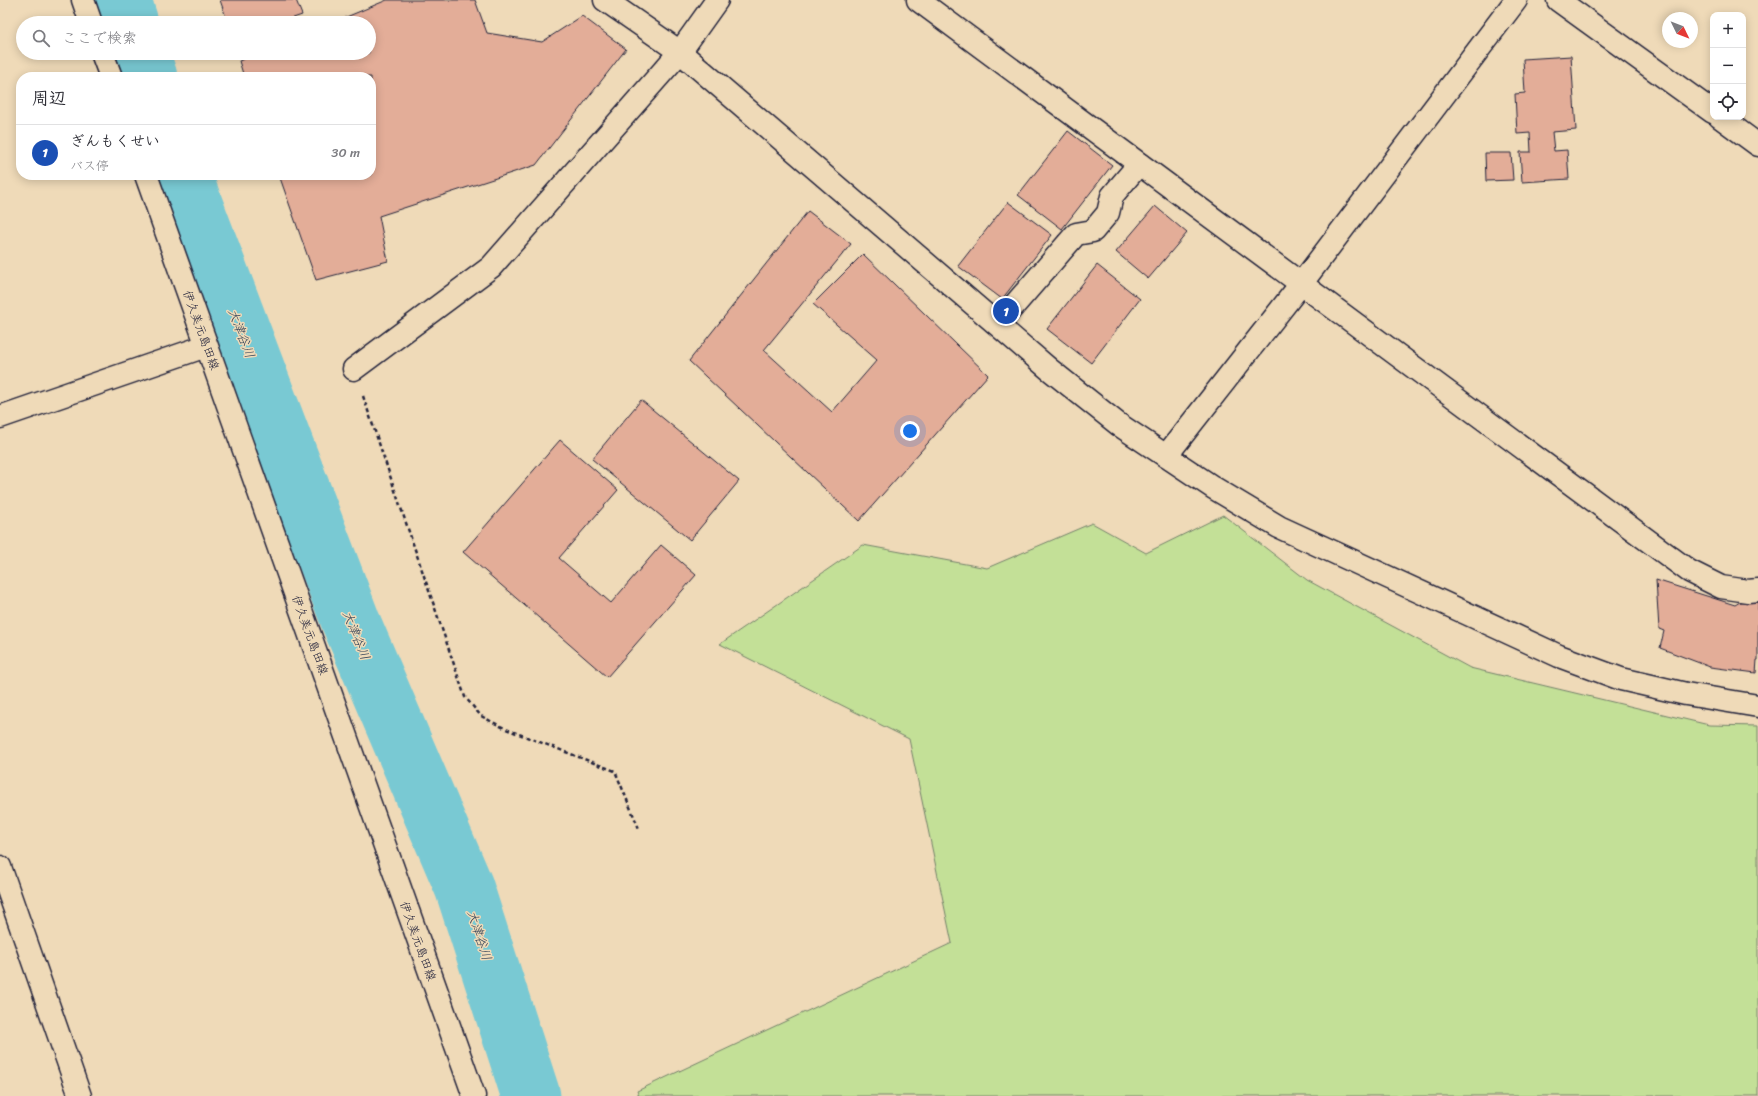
<!DOCTYPE html>
<html lang="ja">
<meta charset="utf-8">
<style>
body{margin:0;font-family:Sriracha,"Klee One",sans-serif;background:#f2f2f3;color:#2b2b33}
.controls{position:absolute;right:12px;top:12px;display:grid;overflow:hidden;border-radius:8px;box-shadow:0 2px 10px #0003}
.controls button{width:36px;height:36px;display:grid;place-items:center;padding:0;border:0;border-bottom:1px solid #e1e1e2;background:#fff;color:#2b2b33;font:20px sans-serif}
.compass{position:absolute;left:1662px;top:12px;width:36px;height:36px;border-radius:50%;background:#fff;box-shadow:0 2px 10px #0003;rotate:133deg}
.you{position:absolute;left:910px;top:431px;width:14px;height:14px;margin:-10px;border:3px solid #fff;border-radius:50%;background:#1a73e8;box-shadow:0 0 0 6px #1a73e833}
.badge{display:grid;place-items:center;width:26px;height:26px;border-radius:50%;background:#2563eb;color:#fff;font-size:13px;font-weight:700}
.pin{position:absolute;translate:-50% -50%;border:2px solid #fff;box-shadow:0 1px 4px #0006}
.list{margin:0;padding:0;list-style:none}
h2{display:flex;justify-content:space-between;align-items:center;height:52px;margin:0;padding:0 16px;font-size:17px}
h2 small{font-size:13px;font-weight:400;color:#7c7c81}
.list li{display:grid;grid-template-columns:26px 1fr auto;gap:12px;align-items:center;box-sizing:border-box;height:56px;padding:0 16px;border-top:1px solid #e1e1e2}
.list b{display:block;font-size:15px;white-space:nowrap}
.list p{margin:0;font-size:13px;white-space:nowrap;color:#7c7c81}
.list em{font-size:13px;font-style:normal;color:#7c7c81}
.icon{flex:none;width:22px;height:22px;fill:none;stroke:currentColor;stroke-width:2;stroke-linecap:round;stroke-linejoin:round}
.map{position:relative;flex:none;width:1758px;height:1096px;overflow:hidden}
.search{position:absolute;background:#fff;box-shadow:0 2px 10px #0003;left:16px;top:16px;width:360px;height:44px;display:flex;align-items:center;gap:10px;box-sizing:border-box;padding:0 14px;border-radius:22px;color:#7c7c81;font-size:15px}
.panel{position:absolute;background:#fff;box-shadow:0 2px 10px #0003;left:16px;top:72px;width:360px;height:108px;border-radius:16px}
.map>svg:first-child{display:block}
.green{fill:#c3e097;stroke:#728169}
.lines{fill:none;stroke-linecap:round;stroke-linejoin:round}
.river{stroke:#79c9d3;stroke-width:59}
.building{fill:#e3ad98;stroke:#22223b}
.street-casing{stroke:#22223b;stroke-width:25}
.secondary-casing{stroke:#22223b;stroke-width:25}
.path{stroke:#22223b;stroke-width:2.5;stroke-dasharray:4 3;stroke-linecap:butt}
.street{stroke:#efdab8;stroke-width:22}
.secondary{stroke:#efdab8;stroke-width:22}
.labels{text-anchor:middle;stroke-width:3;stroke-linejoin:round;paint-order:stroke}
.street-label{font-size:12px;fill:#22223b;stroke:#efdab8}
.water-label{font-size:13px;font-style:italic;fill:#334359;stroke:#efdab8}
</style>
<div class="map">
<svg width="1758" height="1096" viewBox="0 0 1758 1096">
<rect width="100%" height="100%" fill="#efdab8"/>
<filter id="ink" filterUnits="userSpaceOnUse"><feTurbulence type="fractalNoise" baseFrequency=".025" numOctaves="2"/><feDisplacementMap in="SourceGraphic" scale="8" xChannelSelector="R" yChannelSelector="G"/><feConvolveMatrix kernelMatrix="1 2 1 2 8 2 1 2 1" color-interpolation-filters="sRGB"/></filter>
<g filter="url(#ink)">
<path class="green" d="M1223,515L1307,580L1470,668L1709,725L1758,726V1096H639L637,1091L952,943L909,739L720,644L863,545L987,568L1092,523L1146,553Z"/>
<g class="lines">
<g class="river">
<path d="M122,0L129,23"/>
<path d="M140,53L148,77"/>
<path d="M182,175L351,622L464,887L531,1096"/>
</g>
</g>
<g class="building">
<path d="M220,0H296L302,15L279,23H228Z"/>
<path d="M387,0H475L487,33L542,42L582,16L626,49L536,165L379,216L388,261L316,280L279,175H371V77H244L239,61L259,53H369V23H332Z"/>
<path d="M1571,56L1576,130L1552,132L1554,151L1567,150L1569,179L1522,182L1520,152H1531L1530,133L1517,134L1515,94L1525,93L1523,59Z"/>
<path d="M1068,131L1112,165L1062,229L1018,195Z"/>
<path d="M1485,153H1511L1513,180L1486,181Z"/>
<path d="M1008,202L1052,235L1002,299L958,266Z"/>
<path d="M1155,206L1187,233L1148,279L1116,252Z"/>
<path d="M808,211L851,244L764,350L832,412L877,360L813,304L863,254L988,375L859,521L689,361Z"/>
<path d="M1097,265L1140,299L1091,363L1047,329Z"/>
<path d="M641,400L739,481L690,540L592,459Z"/>
<path d="M560,440L618,490L559,558L611,603L661,545L696,575L607,677L463,552Z"/>
<path d="M1656,580L1735,605L1740,602H1758V660H1757L1756,673L1710,667L1660,648L1664,631L1659,629Z"/>
</g>
<g class="lines">
<g class="street-casing">
<g id="street">
<path d="M605,0L680,52L1049,369L1118,424L1214,488L1279,527L1559,656L1621,679L1686,694L1758,706"/>
<path d="M918,0L1689,571L1721,587L1748,591L1758,590"/>
<path d="M1558,0L1713,112"/>
<path d="M1720,117L1758,145"/>
<path d="M998,324L1076,234L1093,231L1108,213L1112,196L1139,164"/>
<path d="M354,369L491,267L680,52L717,0"/>
<path d="M0,417L206,346"/>
<path d="M1166,456L1301,284L1516,0"/>
<path d="M0,867L80,1096"/>
</g>
</g>
<g class="secondary-casing">
<g id="secondary">
<path d="M83,0L91,23"/>
<path d="M102,53L111,77"/>
<path d="M146,175L474,1096"/>
</g>
</g>
<path class="path" d="M363,396L465,697L481,716L506,729L615,771L640,831"/>
<use href="#street" class="street"/>
<use href="#secondary" class="secondary"/>
</g>
</g>
<g class="labels">
<g class="street-label">
<text transform="translate(201 330) rotate(70)" y="4">伊久美元島田線</text>
<text transform="translate(310 635) rotate(70)" y="4">伊久美元島田線</text>
<text transform="translate(418 941) rotate(70)" y="4">伊久美元島田線</text>
</g>
<g class="water-label">
<text transform="translate(242 333) rotate(69)" y="5">大津谷川</text>
<text transform="translate(357 635) rotate(68)" y="5">大津谷川</text>
<text transform="translate(480 935) rotate(72)" y="5">大津谷川</text>
</g>
</g>
</svg>
<div class="controls">
<button>+</button>
<button>−</button>
<button><svg class="icon" aria-label="locate" viewBox="0 0 24 24"><circle cx="12" cy="12" r="6"/><path d="M12 2v4M12 18v4M2 12h4M18 12h4"/></svg></button>
</div>
<svg class="compass" viewBox="-18 -18 36 36"><path d="M0-13l5 13h-10z" fill="#e53935"/><path d="M0 13l5-13h-10z" fill="#7c7c81"/></svg>
<div class="you"></div>
<div class="pin badge" style="left:1006px;top:311px;background:#1a4fb4">1</div>
<div class="search"><svg class="icon" aria-label="search" viewBox="0 0 24 24"><circle cx="10" cy="10" r="6"/><path d="M15 15l6 6"/></svg>ここで検索</div>
<section class="panel">
<h2>周辺<small></small></h2>
<ul class="list">
<li><span class="badge" style="background:#1a4fb4">1</span><div><b>ぎんもくせい</b><p>バス停</p></div><em>30 m</em></li>
</ul>
</section>
</div>
